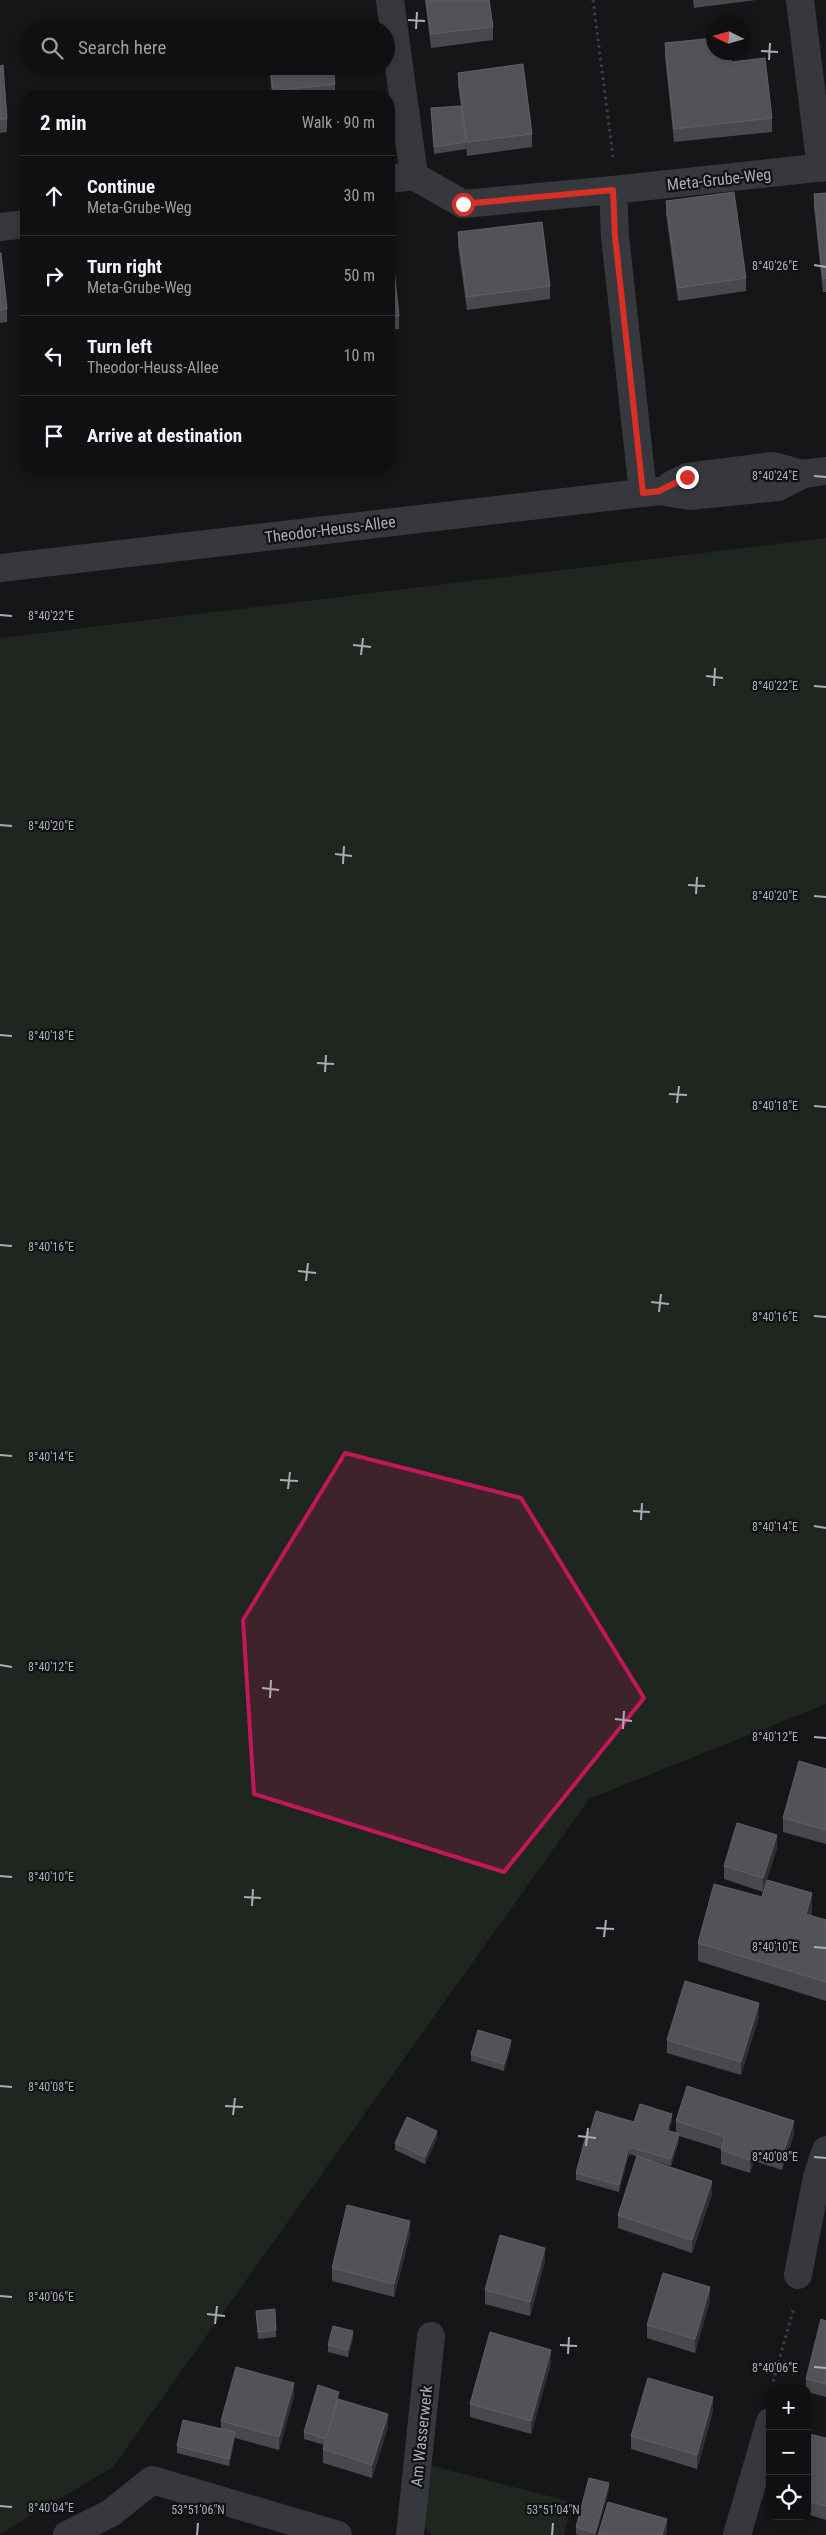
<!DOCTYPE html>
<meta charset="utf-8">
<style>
body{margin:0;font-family:"Roboto Condensed",sans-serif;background:#19191b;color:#f1f3f6}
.controls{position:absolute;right:15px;bottom:15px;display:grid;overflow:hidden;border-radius:10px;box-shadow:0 2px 8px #0003}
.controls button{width:45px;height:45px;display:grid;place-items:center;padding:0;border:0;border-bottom:1px solid #303032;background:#101012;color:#f1f3f6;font:25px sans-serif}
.compass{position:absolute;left:706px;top:15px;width:45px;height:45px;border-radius:50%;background:#101012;box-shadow:0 2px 8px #0003;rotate:275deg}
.stop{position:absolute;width:15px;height:15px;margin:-11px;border:4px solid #d93025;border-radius:50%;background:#fff}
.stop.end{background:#d93025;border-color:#fff;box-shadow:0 1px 5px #0008}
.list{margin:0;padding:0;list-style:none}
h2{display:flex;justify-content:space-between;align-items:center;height:65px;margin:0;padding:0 20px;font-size:21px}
h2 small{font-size:16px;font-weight:400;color:#9c9d9f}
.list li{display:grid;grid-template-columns:32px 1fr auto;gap:15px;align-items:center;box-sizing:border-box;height:80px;padding:0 20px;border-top:1px solid #303032}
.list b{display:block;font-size:19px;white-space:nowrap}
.list p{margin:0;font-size:16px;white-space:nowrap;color:#9c9d9f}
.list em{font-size:16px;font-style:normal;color:#9c9d9f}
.icon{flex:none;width:28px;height:28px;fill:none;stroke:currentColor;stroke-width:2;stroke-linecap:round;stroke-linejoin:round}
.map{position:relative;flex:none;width:826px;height:2535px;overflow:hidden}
.search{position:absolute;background:#101012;box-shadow:0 2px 8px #0003;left:20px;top:20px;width:375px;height:55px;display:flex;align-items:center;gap:12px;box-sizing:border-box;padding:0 18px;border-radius:28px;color:#9c9d9f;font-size:19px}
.panel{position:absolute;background:#101012;box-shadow:0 2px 8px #0003;left:20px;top:90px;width:375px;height:385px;border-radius:20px}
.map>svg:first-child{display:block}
.green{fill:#1e261f}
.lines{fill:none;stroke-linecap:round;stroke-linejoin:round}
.path{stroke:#3d3f44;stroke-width:3;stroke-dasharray:2.5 4;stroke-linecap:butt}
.minor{stroke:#37383d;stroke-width:28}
.tertiary{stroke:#37383d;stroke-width:28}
.wall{fill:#47494d}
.shaded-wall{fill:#2f3033}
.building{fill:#525359;stroke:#5f6168}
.route{stroke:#d93025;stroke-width:6}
.marked{fill:#c2185b;fill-opacity:0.2;stroke:#c2185b;stroke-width:4;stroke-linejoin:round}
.ticks{fill:none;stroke:#a8adb8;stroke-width:2}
.labels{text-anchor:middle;stroke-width:4.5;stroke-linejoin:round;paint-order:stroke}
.street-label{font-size:16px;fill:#a8adb8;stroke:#111113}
.ticks-label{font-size:12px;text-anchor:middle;fill:#a8adb8;stroke:#111113;stroke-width:4.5;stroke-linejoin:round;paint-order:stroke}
</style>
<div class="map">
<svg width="826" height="2535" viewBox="0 0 826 2535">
<rect width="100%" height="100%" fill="#161618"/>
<g class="green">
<path d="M826,538V1704L589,1799L113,2467L0,2534V638Z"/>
<path d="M425,2464L572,2502L564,2535H432L423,2526Z"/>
</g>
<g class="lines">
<g class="path">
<path d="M593,0L613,157"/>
<path d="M774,2388L773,2382L794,2307"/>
</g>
<g class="minor">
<path d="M390,0L414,176"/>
<path d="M800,0L821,168"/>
<path d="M389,179L414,176L463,204L613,190"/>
<path d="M0,227L26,224"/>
<path d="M643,493L615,236L613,190L826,167"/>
<path d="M798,2275L817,2177L826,2150"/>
<path d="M67,2535L111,2513L152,2480L338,2535"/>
<path d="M410,2535L431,2336"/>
<path d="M737,2535L770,2422"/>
</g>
<g class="tertiary">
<path d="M671,485L687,477L773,466L803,474"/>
<path d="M0,568L659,491L690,496L778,487L803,474L826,471"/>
</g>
</g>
<g class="wall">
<path d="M425,0H489L493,27V40L431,48Z"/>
<path d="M693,0H756L694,8Z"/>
<path d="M665,43L731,62L772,118V132L674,142L665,56Z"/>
<path d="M0,66L7,119V132L0,133Z"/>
<path d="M269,66H333L335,84V96H272Z"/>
<path d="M458,73L532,134V147L467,156L466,146V149L434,154L431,108L461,106L458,86Z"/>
<path d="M826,193V292H823L814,207V194Z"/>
<path d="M666,201L746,278V291L678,301L666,214Z"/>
<path d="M458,232L550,286V299L467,310L458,246Z"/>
<path d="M389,251L399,316V329L389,330Z"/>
<path d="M0,253L7,309V322L0,323Z"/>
<path d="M826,1769V1844L783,1832V1818Z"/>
<path d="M777,1848L763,1892L724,1879V1866Z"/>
<path d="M812,1911L811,1916L826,1920V2001L698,1961V1943Z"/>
<path d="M759,2016L741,2075L667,2053V2040Z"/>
<path d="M511,2046L504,2071L471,2061V2054Z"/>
<path d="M672,2121L669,2131L676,2133V2121L794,2134L782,2170L754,2161L750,2173L721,2164V2149L679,2136V2141L671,2166L629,2154L619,2192L576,2180V2173L634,2122Z"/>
<path d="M437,2138L425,2164L395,2150V2143Z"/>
<path d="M712,2194L692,2253L618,2228V2215Z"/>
<path d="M410,2234L394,2297L332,2281V2268Z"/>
<path d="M545,2261L530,2316L485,2304V2290Z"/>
<path d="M710,2300L695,2353L647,2338V2325Z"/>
<path d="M256,2311L276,2330V2337L258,2339Z"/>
<path d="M826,2321V2397L807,2392V2389H806V2379Z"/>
<path d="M353,2338L348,2357L328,2352V2345Z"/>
<path d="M551,2363L531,2434L470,2417V2404Z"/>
<path d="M294,2396L279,2450L235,2438L229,2466L177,2453V2446L221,2429V2421Z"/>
<path d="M339,2399L388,2427L372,2478L323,2463V2449L324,2445L304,2439V2432Z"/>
<path d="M713,2411L697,2469L631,2449V2436Z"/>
<path d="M826,2438V2520L807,2514V2441Z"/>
<path d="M609,2490L596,2535H579L576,2534V2527Z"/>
</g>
<g class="shaded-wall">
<path d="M777,1835V1848L763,1892V1878Z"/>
<path d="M812,1893V1911L806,1933V1914Z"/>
<path d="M759,2003V2016L741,2075V2062Z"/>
<path d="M511,2040V2046L504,2071V2064Z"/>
<path d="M672,2114V2121L667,2137V2130Z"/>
<path d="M794,2121V2134L782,2170V2157Z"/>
<path d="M437,2131V2138L425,2164V2157Z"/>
<path d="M679,2134V2141L671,2166V2159Z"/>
<path d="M629,2147V2154L619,2192V2185Z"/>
<path d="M754,2148V2161L750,2173V2160Z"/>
<path d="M712,2181V2194L692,2253V2240Z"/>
<path d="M410,2221V2234L394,2297V2284Z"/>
<path d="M545,2248V2261L530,2316V2302Z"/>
<path d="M710,2287V2300L695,2353V2339Z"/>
<path d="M353,2331V2338L348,2357V2350Z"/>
<path d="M551,2350V2363L531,2434V2421Z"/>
<path d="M294,2383V2396L279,2450V2437Z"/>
<path d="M713,2397V2411L697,2469V2455Z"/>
<path d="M388,2414V2427L372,2478V2465Z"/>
<path d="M235,2432V2439L229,2466V2459Z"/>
<path d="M609,2483V2490L596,2535H595Z"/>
<path d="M667,2519V2532L666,2535H662Z"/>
</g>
<g class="building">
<path d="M426,0H489L493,27L431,34Z"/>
<path d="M328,24L329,29H289Z"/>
<path d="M714,38V52H730L731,62L765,58L772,118L674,129L665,43Z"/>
<path d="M523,64L532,134L467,142L458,73Z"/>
<path d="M3,65L7,119H0V66Z"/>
<path d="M270,66H333L335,84L273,91Z"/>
<path d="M243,93V96H212Z"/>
<path d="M461,106L466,142L434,147L431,108Z"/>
<path d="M734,192L746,278L678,288L666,201Z"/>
<path d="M826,193V278L823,279L814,194Z"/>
<path d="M542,222L550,286L467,297L458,232Z"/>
<path d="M389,251H392L399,316L389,317Z"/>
<path d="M0,253H1L7,309L0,310Z"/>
<path d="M799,1761L826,1769V1830L783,1818Z"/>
<path d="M737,1823L777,1835L763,1878L724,1866Z"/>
<path d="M767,1880L812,1893L806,1914L826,1920V1982L698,1943L714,1884L762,1897Z"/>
<path d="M685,1981L759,2003L741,2062L667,2040Z"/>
<path d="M478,2030L511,2040L504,2064L471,2054Z"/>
<path d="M687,2086L794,2121L782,2157L754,2148L750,2160L721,2150L725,2137L676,2121Z"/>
<path d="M640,2104L672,2114L667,2130L679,2134L671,2159L629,2147L619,2185L576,2173L587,2132H590L596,2111L634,2122Z"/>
<path d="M407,2117L437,2131L425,2157L395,2143Z"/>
<path d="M637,2156L712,2181L692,2240L618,2215Z"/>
<path d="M347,2205L410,2221L394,2284L332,2268Z"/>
<path d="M500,2235L545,2248L530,2302L485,2290Z"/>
<path d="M663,2273L710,2287L695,2339L647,2325Z"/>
<path d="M275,2309L276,2330L258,2332L256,2311Z"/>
<path d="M821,2319L826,2321V2384L806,2379Z"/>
<path d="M333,2326L353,2331L348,2350L328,2345Z"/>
<path d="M490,2332L551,2350L531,2421L470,2404Z"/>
<path d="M236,2367L294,2383L279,2437L221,2421Z"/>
<path d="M648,2378L713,2397L697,2455L631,2436Z"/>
<path d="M318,2385L339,2392L326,2439L304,2432Z"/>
<path d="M338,2399L388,2414L372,2465L323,2449Z"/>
<path d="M183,2420L235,2432L229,2459L177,2446Z"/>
<path d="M809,2434L826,2438V2506L807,2501V2441Z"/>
<path d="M589,2478L609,2483L595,2533L576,2527Z"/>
<path d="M608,2502L667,2519L662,2535H598Z"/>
</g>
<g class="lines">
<path class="route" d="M463,204L613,190L615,236L643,493L659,491L687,477"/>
</g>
<path class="marked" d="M345,1453L521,1498L644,1698L504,1872L254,1794L243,1620Z"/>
<path class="ticks" d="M408,20L425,21M416,29L417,12M761,51L778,52M769,60L770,43M814,265L826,267M814,476L826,477M0,615L12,616M353,645L371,647M361,655L363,638M706,676L723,678M714,686L715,668M814,686L826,687M0,825L12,826M335,854L352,856M343,864L344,846M688,885L705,886M696,894L697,877M814,896L826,897M0,1035L12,1036M317,1063L334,1064M325,1072L326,1055M669,1094L687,1095M677,1103L679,1086M814,1106L826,1107M0,1245L12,1246M298,1271L316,1273M306,1281L308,1263M651,1302L669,1304M659,1312L661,1294M814,1316L826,1317M0,1455L12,1456M280,1480L298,1481M288,1489L290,1472M633,1511L650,1512M641,1520L642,1503M814,1526L826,1528M0,1665L12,1667M262,1688L279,1690M270,1698L271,1680M615,1719L632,1721M623,1729L624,1711M814,1737L826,1738M0,1876L12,1877M244,1897L261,1898M252,1906L253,1889M596,1928L614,1929M604,1937L606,1920M814,1947L826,1948M0,2086L12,2087M225,2106L243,2107M233,2115L235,2098M578,2136L596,2138M586,2146L588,2128M814,2157L826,2158M0,2296L12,2297M207,2314L225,2316M215,2324L217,2306M560,2345L577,2346M568,2354L569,2337M814,2367L826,2368M0,2506L12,2507M197,2535L198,2523M552,2535L553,2523"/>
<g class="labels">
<g class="street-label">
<text transform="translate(719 179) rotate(-6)" y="6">Meta-Grube-Weg</text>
<text transform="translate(330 529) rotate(-7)" y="6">Theodor-Heuss-Allee</text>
<text transform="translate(421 2436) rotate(-84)" y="6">Am Wasserwerk</text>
</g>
</g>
<g class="ticks-label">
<text x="775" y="270">8°40'26"E</text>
<text x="775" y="480">8°40'24"E</text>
<text x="51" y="620">8°40'22"E</text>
<text x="775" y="690">8°40'22"E</text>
<text x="51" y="830">8°40'20"E</text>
<text x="775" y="900">8°40'20"E</text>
<text x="51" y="1040">8°40'18"E</text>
<text x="775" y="1110">8°40'18"E</text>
<text x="51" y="1251">8°40'16"E</text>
<text x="775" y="1321">8°40'16"E</text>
<text x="51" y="1461">8°40'14"E</text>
<text x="775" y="1531">8°40'14"E</text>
<text x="51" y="1671">8°40'12"E</text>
<text x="775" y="1741">8°40'12"E</text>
<text x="51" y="1881">8°40'10"E</text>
<text x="775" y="1951">8°40'10"E</text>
<text x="51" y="2091">8°40'08"E</text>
<text x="775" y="2161">8°40'08"E</text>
<text x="51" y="2301">8°40'06"E</text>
<text x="775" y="2372">8°40'06"E</text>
<text x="51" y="2512">8°40'04"E</text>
<text x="198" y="2514">53°51'06"N</text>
<text x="553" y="2514">53°51'04"N</text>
</g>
</svg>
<div class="controls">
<button>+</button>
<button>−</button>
<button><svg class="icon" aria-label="locate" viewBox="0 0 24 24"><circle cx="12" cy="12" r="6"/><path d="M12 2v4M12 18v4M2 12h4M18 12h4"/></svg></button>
</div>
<svg class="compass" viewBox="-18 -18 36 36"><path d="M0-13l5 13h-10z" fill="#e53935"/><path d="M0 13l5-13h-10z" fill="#9c9d9f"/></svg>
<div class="stop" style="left:463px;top:204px"></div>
<div class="stop end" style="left:687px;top:477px"></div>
<div class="search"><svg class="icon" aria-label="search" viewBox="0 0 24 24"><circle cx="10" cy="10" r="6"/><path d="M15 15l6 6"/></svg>Search here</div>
<section class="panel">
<h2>2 min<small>Walk · 90 m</small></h2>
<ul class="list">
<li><svg class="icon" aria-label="ahead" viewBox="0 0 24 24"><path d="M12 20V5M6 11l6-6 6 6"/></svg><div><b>Continue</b><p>Meta-Grube-Weg</p></div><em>30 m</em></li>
<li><svg class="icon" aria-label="right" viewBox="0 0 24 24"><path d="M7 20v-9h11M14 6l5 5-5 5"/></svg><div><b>Turn right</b><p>Meta-Grube-Weg</p></div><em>50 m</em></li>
<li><svg class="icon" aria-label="left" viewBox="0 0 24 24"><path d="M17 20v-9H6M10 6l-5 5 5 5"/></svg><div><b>Turn left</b><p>Theodor-Heuss-Allee</p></div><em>10 m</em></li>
<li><svg class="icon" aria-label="arrive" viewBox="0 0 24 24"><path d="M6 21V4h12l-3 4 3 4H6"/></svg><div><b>Arrive at destination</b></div></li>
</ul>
</section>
</div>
